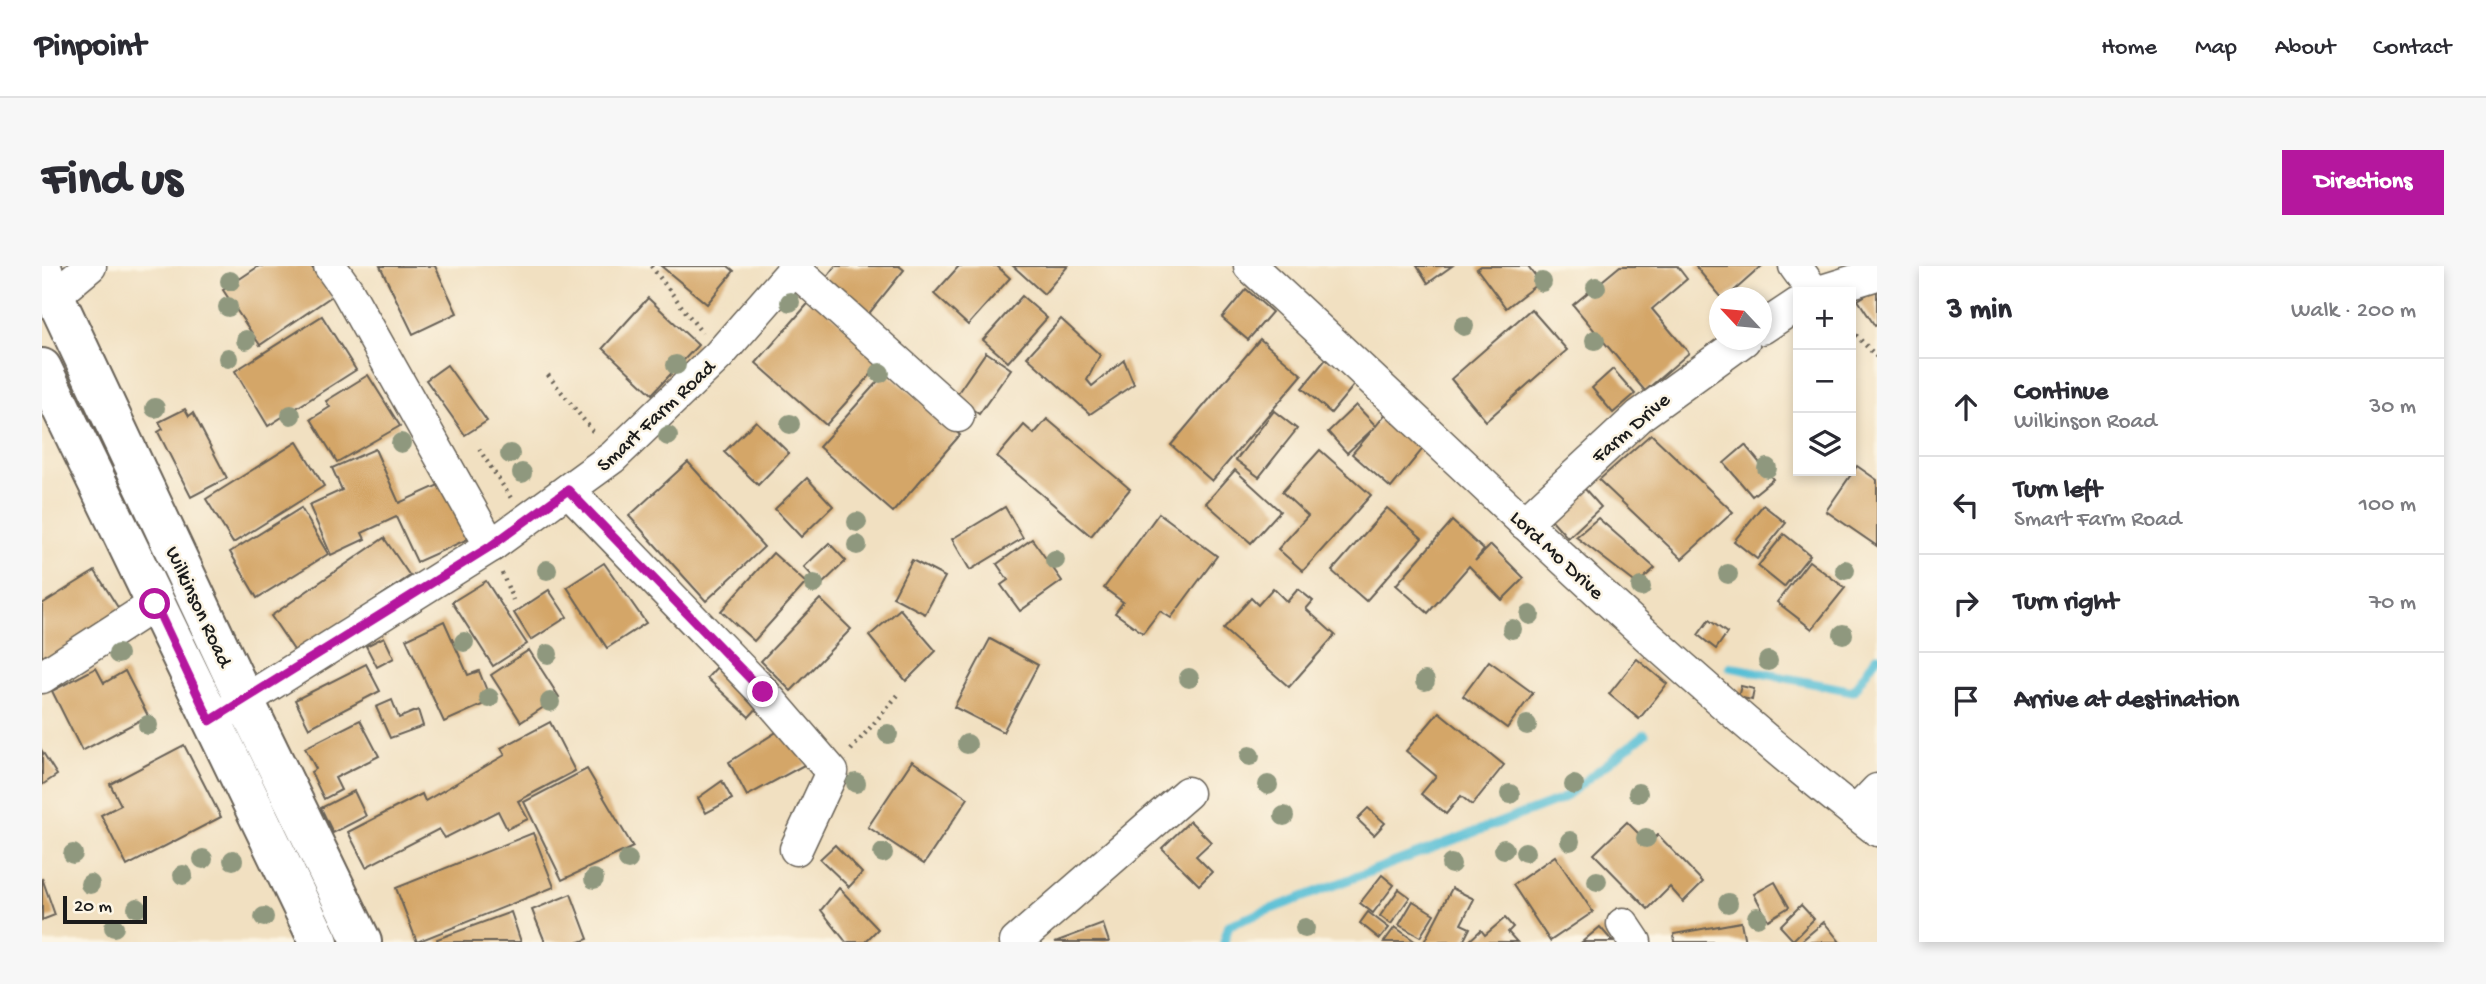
<!DOCTYPE html>
<meta charset="utf-8">
<style>
body{margin:0;font-family:"Gochi Hand",sans-serif;background:#f7f7f7;color:#2b2b33}
.controls{position:absolute;right:21px;top:21px;display:grid;overflow:hidden;border-radius:0px;box-shadow:0 4px 10px #0003}
.controls button{width:63px;height:63px;display:grid;place-items:center;padding:0;border:0;border-bottom:2px solid #e1e1e2;background:#fff;color:#2b2b33;font:35px sans-serif}
.compass{position:absolute;left:1667px;top:21px;width:63px;height:63px;border-radius:50%;background:#fff;box-shadow:0 4px 10px #0003;rotate:296deg}
.scale{position:absolute;left:21px;bottom:18px;width:84px;box-sizing:border-box;padding-left:7px;border:4px solid #1c1c1c;border-top:0;font-size:19px;line-height:24px;white-space:nowrap;color:#1c1c1c;-webkit-text-stroke:5px #fcf5e5;paint-order:stroke}
.stop{position:absolute;width:21px;height:21px;margin:-16px;border:5px solid #b5179e;border-radius:50%;background:#fff}
.stop.end{background:#b5179e;border-color:#fff;box-shadow:0 2px 7px #0008}
.list{margin:0;padding:0;list-style:none}
h2{display:flex;justify-content:space-between;align-items:center;height:91px;margin:0;padding:0 28px;font-size:30px}
h2 small{font-size:23px;font-weight:400;color:#7c7c81}
.list li{display:grid;grid-template-columns:46px 1fr auto;gap:21px;align-items:center;box-sizing:border-box;height:98px;padding:0 28px;border-top:2px solid #e1e1e2}
.list b{display:block;font-size:26px;white-space:nowrap}
.list p{margin:0;font-size:23px;white-space:nowrap;color:#7c7c81}
.list em{font-size:23px;font-style:normal;color:#7c7c81}
.icon{flex:none;width:38px;height:38px;fill:none;stroke:currentColor;stroke-width:2;stroke-linecap:round;stroke-linejoin:round}
.map{position:relative;flex:none;width:1835px;height:676px;overflow:hidden;border-radius:0px}
header{display:flex;align-items:center;gap:42px;box-sizing:border-box;height:98px;padding:0 35px;background:#fff;border-bottom:2px solid #e1e1e2}
header strong{font-size:33px}
nav{display:flex;gap:38px;margin-inline-start:auto;font-size:24px}
.intro{display:flex;align-items:center;justify-content:space-between;box-sizing:border-box;height:168px;padding:0 42px}
h1{margin:0;font-size:49px}
.button{padding:18px 32px;border-radius:0px;background:#b5179e;color:#fff;font-size:24px;font-weight:700}
main{display:flex;gap:42px;padding:0 42px}
aside{flex:1;background:#fff;border-radius:0px;box-shadow:0 4px 10px #0003}
.map>svg:first-child{display:block}
.lines{fill:none;stroke-linecap:round;stroke-linejoin:round}
.stream{stroke:#58bfd6;stroke-width:9}
.building{fill:#d4a668}
.minor-casing{stroke:#676156;stroke-width:35}
.major-casing{stroke:#676156;stroke-width:42}
.path{stroke:#676156;stroke-width:4.5;stroke-dasharray:2 5;stroke-linecap:butt}
.minor{stroke:#fff;stroke-width:32}
.major{stroke:#fff;stroke-width:38}
.tree{fill:#8f987e}
.route{stroke:#b5179e;stroke-width:9}
.labels{text-anchor:middle;stroke-width:5;stroke-linejoin:round;paint-order:stroke}
.street-label{font-size:21px;fill:#1c1c1c;stroke:#fcf5e5}
</style>
<header>
<strong>Pinpoint</strong>
<nav><a>Home</a><a>Map</a><a>About</a><a>Contact</a></nav>
</header>
<div class="intro"><h1>Find us</h1><a class="button">Directions</a></div>
<main>
<div class="map">
<svg width="1835" height="676" viewBox="0 0 1835 676">
<rect width="100%" height="100%" fill="#fcf5e5"/>
<filter id="ink" filterUnits="userSpaceOnUse"><feTurbulence type="fractalNoise" baseFrequency=".0143" numOctaves="2"/><feDisplacementMap in="SourceGraphic" scale="14" xChannelSelector="R" yChannelSelector="G"/><feConvolveMatrix kernelMatrix="1 2 1 2 8 2 1 2 1" color-interpolation-filters="sRGB"/></filter>
<filter id="wash" filterUnits="userSpaceOnUse"><feTurbulence type="fractalNoise" baseFrequency=".00686" numOctaves="4" result="noise"/><feDisplacementMap in="SourceGraphic" scale="28" xChannelSelector="R" yChannelSelector="G"/><feGaussianBlur stdDeviation="1.57" result="paint"/><feColorMatrix in="noise" values="0 0 0 0 0 0 0 0 0 0 0 0 0 0 0 0 0 1.4 0 .05"/><feComposite in="paint" operator="in"/></filter>
<g filter="url(#wash)">
<rect width="100%" height="100%" fill="#f1e0c1"/>
<g class="lines">
<g class="stream">
<path d="M1688,401L1811,425L1835,390"/>
<path d="M1182,676L1187,659L1520,533L1603,468"/>
</g>
</g>
<g id="blocks">
<g class="building">
<path d="M217,0H269L290,30L218,79L181,24Z"/>
<path d="M338,0H393L415,47L371,68Z"/>
<path d="M619,0H686L692,5L665,38Z"/>
<path d="M794,0H857L862,4L825,50L782,15Z"/>
<path d="M917,0H955L968,12L926,59L892,28Z"/>
<path d="M971,0H1026L1002,28Z"/>
<path d="M1375,0H1410L1386,17Z"/>
<path d="M1439,0H1486L1498,16L1464,42L1435,3Z"/>
<path d="M1578,0H1635L1645,13L1610,43L1647,87L1603,125L1531,39Z"/>
<path d="M1653,0H1720L1684,32H1680Z"/>
<path d="M1835,22V59L1833,60L1816,34Z"/>
<path d="M1204,23L1230,46L1206,74L1180,52Z"/>
<path d="M980,30L1005,52L966,96L941,74Z"/>
<path d="M606,32L656,79L610,128L561,82Z"/>
<path d="M771,32L841,95L784,159L714,97Z"/>
<path d="M1489,43L1525,84L1444,155L1409,113Z"/>
<path d="M280,50L314,104L226,160L193,105Z"/>
<path d="M1019,53L1058,89L1045,114L1050,120L1082,94L1092,118L1048,148L985,91Z"/>
<path d="M1218,73L1260,109L1170,215L1129,179Z"/>
<path d="M944,86L969,103L937,148L913,131Z"/>
<path d="M1284,93L1313,118L1289,147L1260,122Z"/>
<path d="M405,99L445,155L423,169L384,114Z"/>
<path d="M1571,103L1593,128L1571,147L1550,122Z"/>
<path d="M844,106L918,169L851,246L777,181Z"/>
<path d="M326,109L358,160L295,196L269,153L288,141L284,135Z"/>
<path d="M1314,139L1334,160L1345,146L1384,179L1349,222L1310,188L1333,161L1305,187L1286,166Z"/>
<path d="M143,143L147,150L151,147L185,212L149,231L116,166L121,163L117,156Z"/>
<path d="M1232,145L1255,163L1217,211L1194,194Z"/>
<path d="M1005,153L1088,223L1049,270L955,191L982,159L992,168Z"/>
<path d="M714,155L747,187L716,219L682,186Z"/>
<path d="M1609,168L1691,246L1640,293L1557,214Z"/>
<path d="M255,176L282,220L191,277L164,233Z"/>
<path d="M1703,179L1731,213L1710,230L1682,197Z"/>
<path d="M333,183L357,237L401,217L426,273L375,296L354,251L320,267L323,273L289,289L267,239L300,224L290,202Z"/>
<path d="M1278,184L1329,229L1261,305L1236,283L1266,250L1240,226Z"/>
<path d="M646,196L722,281L664,335L587,250Z"/>
<path d="M1815,200L1835,214V280L1784,245Z"/>
<path d="M1193,204L1238,245L1209,277L1164,237Z"/>
<path d="M765,212L791,240L759,271L733,243Z"/>
<path d="M1542,222L1559,241L1526,272L1509,253Z"/>
<path d="M1721,239L1744,257L1715,293L1692,275Z"/>
<path d="M963,241L981,272L928,304L910,273Z"/>
<path d="M259,242L286,288L215,332L188,286Z"/>
<path d="M1345,242L1380,272L1324,335L1290,305Z"/>
<path d="M1117,247L1175,290L1129,352L1118,345L1101,367L1073,347L1081,336L1062,322Z"/>
<path d="M1556,252L1613,302L1595,318L1534,271Z"/>
<path d="M1410,255L1442,284L1433,295L1449,279L1482,312L1460,334L1427,300L1386,347L1354,319Z"/>
<path d="M1742,268L1768,289L1742,321L1716,300Z"/>
<path d="M342,272L368,310L254,387L229,350Z"/>
<path d="M990,273L1020,315L978,345L959,319L966,314L955,298Z"/>
<path d="M787,277L804,295L779,319L762,301Z"/>
<path d="M731,287L764,317L712,375L679,345Z"/>
<path d="M870,294L903,311L883,348L851,331Z"/>
<path d="M1767,295L1803,322L1770,363L1735,336Z"/>
<path d="M562,297L604,357L565,382L525,321Z"/>
<path d="M53,305L82,351L0,402V338Z"/>
<path d="M444,315L485,378L451,400L410,336Z"/>
<path d="M1231,322L1245,336L1256,323L1271,335L1264,343L1293,369L1247,421L1181,363L1209,332L1216,339Z"/>
<path d="M507,324L525,351L489,374L472,347Z"/>
<path d="M778,333L809,363L749,425L719,395Z"/>
<path d="M858,343L894,385L864,415L827,370Z"/>
<path d="M1667,354L1685,367L1674,383L1656,369Z"/>
<path d="M402,355L426,409L437,405L449,435L402,456L364,373Z"/>
<path d="M342,371L352,392L335,401L324,380Z"/>
<path d="M948,373L996,399L961,466L912,441Z"/>
<path d="M487,384L517,431L479,456L449,409Z"/>
<path d="M1595,393L1625,418L1597,453L1567,428Z"/>
<path d="M1447,395L1491,427L1465,462L1421,430Z"/>
<path d="M324,398L338,425L267,462L253,434Z"/>
<path d="M676,400L718,439L707,451L665,412Z"/>
<path d="M54,402L62,417L83,405L106,450L40,485L10,425Z"/>
<path d="M1699,420L1712,423L1710,434L1696,431Z"/>
<path d="M350,434L357,452L376,444L381,460L348,472L334,441Z"/>
<path d="M1397,446L1462,499L1430,539L1419,530L1404,548L1379,528L1394,510L1364,485Z"/>
<path d="M318,454L337,490L293,512L299,524L282,533L269,506L274,503L263,482Z"/>
<path d="M508,456L533,505L476,535L486,553L465,563L456,545L403,572L397,563L324,601L306,566L380,528L383,535L463,489L459,482Z"/>
<path d="M744,460L764,498L705,530L687,496Z"/>
<path d="M142,479L179,551L85,600L59,549L79,539L68,518Z"/>
<path d="M0,485L15,509L0,519Z"/>
<path d="M870,495L926,532L882,598L826,561Z"/>
<path d="M545,503L591,581L520,614L482,536Z"/>
<path d="M680,515L690,533L664,547L656,532Z"/>
<path d="M312,525L324,550L291,567L279,542Z"/>
<path d="M1326,542L1343,557L1332,569L1315,553Z"/>
<path d="M1148,555L1169,576L1154,590L1170,606L1157,619L1120,582Z"/>
<path d="M1585,556L1607,578L1616,569L1661,616L1641,636L1628,621L1606,643L1552,588Z"/>
<path d="M491,567L512,621L375,676L354,622Z"/>
<path d="M793,579L820,607L807,621L778,593Z"/>
<path d="M1513,590L1551,646L1508,675L1471,619Z"/>
<path d="M1340,609L1352,619L1331,647L1318,637Z"/>
<path d="M0,612L13,649L0,654Z"/>
<path d="M1733,616L1747,641L1726,654L1712,628Z"/>
<path d="M797,622L836,663L823,676H804L779,644Z"/>
<path d="M1410,622L1432,633L1419,658L1428,662L1421,676H1382Z"/>
<path d="M1357,623L1368,631L1349,658L1338,650Z"/>
<path d="M529,628L546,673L538,676H503L490,644Z"/>
<path d="M1371,635L1392,648L1378,671L1357,659Z"/>
<path d="M1759,639L1772,653L1751,674L1738,660Z"/>
<path d="M469,646L479,676H396L395,673Z"/>
<path d="M1326,646L1347,662L1338,673L1318,657Z"/>
<path d="M1463,652L1471,661L1466,666L1475,676H1426L1439,664L1443,669Z"/>
<path d="M1699,656L1703,676H1633L1632,668Z"/>
<path d="M1782,656L1798,676H1758Z"/>
<path d="M1061,658L1067,676H1013Z"/>
<path d="M1353,661L1374,676H1342Z"/>
<path d="M1558,661L1571,676H1540Z"/>
</g>
</g>
</g>
<g filter="url(#ink)">
<use href="#blocks" fill-opacity="0" stroke="#676156" stroke-width="2"/>
<g class="lines">
<g class="minor-casing">
<g id="minor">
<path d="M288,0L305,24L449,280"/>
<path d="M1208,0C1416,190 1613,391 1835,564"/>
<path d="M1753,0L1772,26"/>
<path d="M752,3L916,150"/>
<path d="M1777,26L1835,8"/>
<path d="M13,29L48,0"/>
<path d="M1720,62L1756,38"/>
<path d="M526,224L721,426L790,506L754,583"/>
<path d="M1482,257L1597,150L1702,74"/>
<path d="M0,411L113,338"/>
<path d="M183,447L449,280L571,191L677,89L755,0"/>
<path d="M1813,547L1835,524"/>
<path d="M1581,658L1593,676"/>
<path d="M974,676L1145,527"/>
</g>
</g>
<g class="major-casing">
<g id="major">
<path d="M0,3L203,435L320,676"/>
<path d="M0,102L277,676"/>
</g>
</g>
<g class="path">
<path d="M609,0L660,67"/>
<path d="M1809,64L1835,91"/>
<path d="M506,109L553,168"/>
<path d="M437,183L469,232"/>
<path d="M460,307L471,334"/>
<path d="M809,484L856,429"/>
</g>
<use href="#minor" class="minor"/>
<use href="#major" class="major"/>
</g>
<g class="tree">
<circle cx="188" cy="15" r="10"/>
<circle cx="1500" cy="16" r="10"/>
<circle cx="1554" cy="21" r="10"/>
<circle cx="748" cy="36" r="10"/>
<circle cx="186" cy="41" r="10"/>
<circle cx="1422" cy="60" r="10"/>
<circle cx="204" cy="74" r="10"/>
<circle cx="1553" cy="74" r="10"/>
<circle cx="186" cy="92" r="10"/>
<circle cx="634" cy="99" r="10"/>
<circle cx="838" cy="107" r="10"/>
<circle cx="113" cy="142" r="10"/>
<circle cx="249" cy="149" r="10"/>
<circle cx="748" cy="158" r="10"/>
<circle cx="626" cy="170" r="10"/>
<circle cx="359" cy="177" r="10"/>
<circle cx="468" cy="188" r="10"/>
<circle cx="1725" cy="202" r="10"/>
<circle cx="480" cy="207" r="10"/>
<circle cx="815" cy="256" r="10"/>
<circle cx="815" cy="279" r="10"/>
<circle cx="1013" cy="294" r="10"/>
<circle cx="505" cy="304" r="10"/>
<circle cx="1803" cy="304" r="10"/>
<circle cx="1686" cy="308" r="10"/>
<circle cx="772" cy="318" r="10"/>
<circle cx="1599" cy="321" r="10"/>
<circle cx="1488" cy="349" r="10"/>
<circle cx="1470" cy="363" r="10"/>
<circle cx="1801" cy="368" r="10"/>
<circle cx="422" cy="376" r="10"/>
<circle cx="76" cy="388" r="10"/>
<circle cx="506" cy="388" r="10"/>
<circle cx="1726" cy="395" r="10"/>
<circle cx="1147" cy="412" r="10"/>
<circle cx="1383" cy="415" r="10"/>
<circle cx="447" cy="432" r="10"/>
<circle cx="508" cy="436" r="10"/>
<circle cx="106" cy="459" r="10"/>
<circle cx="1485" cy="459" r="10"/>
<circle cx="846" cy="468" r="10"/>
<circle cx="925" cy="478" r="10"/>
<circle cx="1208" cy="490" r="10"/>
<circle cx="814" cy="517" r="10"/>
<circle cx="1226" cy="519" r="10"/>
<circle cx="1532" cy="519" r="10"/>
<circle cx="1596" cy="527" r="10"/>
<circle cx="1468" cy="528" r="10"/>
<circle cx="1242" cy="550" r="10"/>
<circle cx="1604" cy="572" r="10"/>
<circle cx="1528" cy="575" r="10"/>
<circle cx="1462" cy="583" r="10"/>
<circle cx="1483" cy="586" r="10"/>
<circle cx="841" cy="587" r="10"/>
<circle cx="31" cy="588" r="10"/>
<circle cx="161" cy="593" r="10"/>
<circle cx="191" cy="594" r="10"/>
<circle cx="586" cy="594" r="10"/>
<circle cx="1409" cy="598" r="10"/>
<circle cx="141" cy="609" r="10"/>
<circle cx="552" cy="613" r="10"/>
<circle cx="1555" cy="615" r="10"/>
<circle cx="48" cy="618" r="10"/>
<circle cx="1686" cy="637" r="10"/>
<circle cx="95" cy="642" r="10"/>
<circle cx="222" cy="651" r="10"/>
<circle cx="1715" cy="651" r="10"/>
<circle cx="72" cy="661" r="10"/>
<circle cx="1263" cy="662" r="10"/>
</g>
</g>
<g class="lines" filter="url(#ink)">
<path class="route" d="M113,338L168,455L449,280L526,224L721,426"/>
</g>
<g class="labels">
<g class="street-label">
<text transform="translate(613 149) rotate(-43)" y="7">Smart Farm Road</text>
<text transform="translate(1588 161) rotate(-41)" y="7">Farm Drive</text>
<text transform="translate(1516 288) rotate(43)" y="7">Lord Mo Drive</text>
<text transform="translate(158 340) rotate(65)" y="7">Wilkinson Road</text>
</g>
</g>
</svg>
<div class="controls">
<button>+</button>
<button>−</button>
<button><svg class="icon" aria-label="layers" viewBox="0 0 24 24"><path d="M12 4l9 5-9 5-9-5zM3 14l9 5 9-5"/></svg></button>
</div>
<svg class="compass" viewBox="-18 -18 36 36"><path d="M0-13l5 13h-10z" fill="#e53935"/><path d="M0 13l5-13h-10z" fill="#7c7c81"/></svg>
<div class="scale">20 m</div>
<div class="stop" style="left:113px;top:338px"></div>
<div class="stop end" style="left:721px;top:426px"></div>
</div>
<aside>
<h2>3 min<small>Walk · 200 m</small></h2>
<ul class="list">
<li><svg class="icon" aria-label="ahead" viewBox="0 0 24 24"><path d="M12 20V5M6 11l6-6 6 6"/></svg><div><b>Continue</b><p>Wilkinson Road</p></div><em>30 m</em></li>
<li><svg class="icon" aria-label="left" viewBox="0 0 24 24"><path d="M17 20v-9H6M10 6l-5 5 5 5"/></svg><div><b>Turn left</b><p>Smart Farm Road</p></div><em>100 m</em></li>
<li><svg class="icon" aria-label="right" viewBox="0 0 24 24"><path d="M7 20v-9h11M14 6l5 5-5 5"/></svg><div><b>Turn right</b></div><em>70 m</em></li>
<li><svg class="icon" aria-label="arrive" viewBox="0 0 24 24"><path d="M6 21V4h12l-3 4 3 4H6"/></svg><div><b>Arrive at destination</b></div></li>
</ul>
</aside>
</main>
